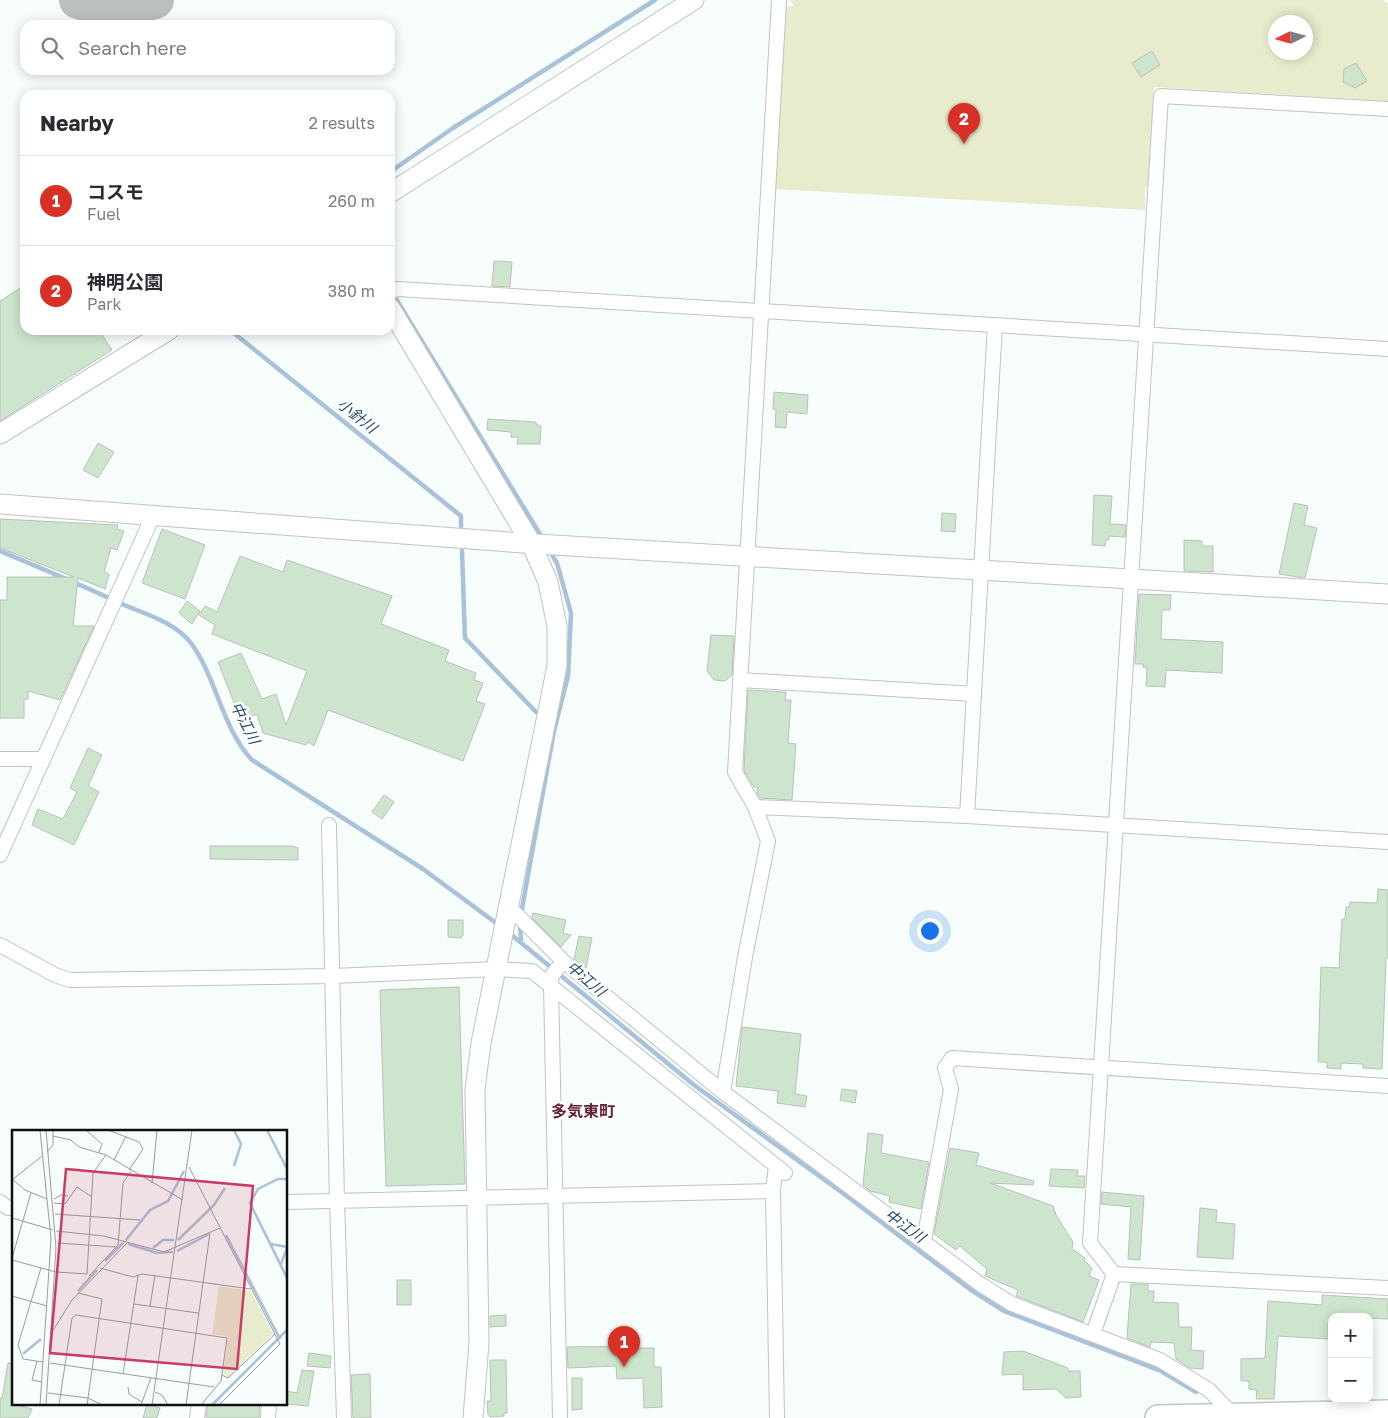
<!DOCTYPE html>
<meta charset="utf-8">
<style>
body{margin:0;font-family:"Golos Text","Noto Sans JP",sans-serif;background:#f7f7f7;color:#2b2b33}
.controls{position:absolute;right:15px;bottom:15px;display:grid;overflow:hidden;border-radius:10px;box-shadow:0 2px 12px #0003}
.controls button{width:45px;height:45px;display:grid;place-items:center;padding:0;border:0;border-bottom:1px solid #e1e1e2;background:#fff;color:#2b2b33;font:25px sans-serif}
.compass{position:absolute;left:1268px;top:15px;width:45px;height:45px;border-radius:50%;background:#fff;box-shadow:0 2px 12px #0003;rotate:265deg}
.you{position:absolute;left:929px;top:930px;width:18px;height:18px;margin:-12px;border:4px solid #fff;border-radius:50%;background:#1a73e8;box-shadow:0 0 0 8px #1a73e833}
.badge{display:grid;place-items:center;width:32px;height:32px;border-radius:50%;background:#d93025;color:#fff;font-size:16px;font-weight:700}
.pin{position:absolute;translate:-50% -41px;filter:drop-shadow(0 1px 2px #0008)}
.pin::after{content:'';position:absolute;top:26px;width:18px;height:15px;background:inherit;clip-path:polygon(0 0,100% 0,50% 100%)}
.list{margin:0;padding:0;list-style:none}
h2{display:flex;justify-content:space-between;align-items:center;height:65px;margin:0;padding:0 20px;font-size:21px}
h2 small{font-size:16px;font-weight:400;color:#7c7c81}
.list li{display:grid;grid-template-columns:32px 1fr auto;gap:15px;align-items:center;box-sizing:border-box;height:90px;padding:0 20px;border-top:1px solid #e1e1e2}
.list b{display:block;font-size:19px;white-space:nowrap}
.list p{margin:0;font-size:16px;white-space:nowrap;color:#7c7c81}
.list em{font-size:16px;font-style:normal;color:#7c7c81}
.icon{flex:none;width:28px;height:28px;fill:none;stroke:currentColor;stroke-width:2;stroke-linecap:round;stroke-linejoin:round}
.map{position:relative;flex:none;width:1388px;height:1418px;overflow:hidden}
.search{position:absolute;background:#fff;box-shadow:0 2px 12px #0003;left:20px;top:20px;width:375px;height:55px;display:flex;align-items:center;gap:12px;box-sizing:border-box;padding:0 18px;border-radius:15px;color:#7c7c81;font-size:19px}
.panel{position:absolute;background:#fff;box-shadow:0 2px 12px #0003;left:20px;top:90px;width:375px;height:245px;border-radius:15px}
.map>svg:first-child{display:block}
.green{fill:#e9ebcd;fill-rule:evenodd}
.lines{fill:none;stroke-linecap:round;stroke-linejoin:round}
.stream{stroke:#a9c2da;stroke-width:4.5}
.taxiway{stroke:#bac0be;stroke-width:38}
.building{fill:#cde5cc;stroke:#bcc0bb}
.street-casing{stroke:#bdc4c2;stroke-width:16}
.secondary-casing{stroke:#bdc4c2;stroke-width:21}
.highway-casing{stroke:#bdc4c2;stroke-width:28}
.street{stroke:#fff;stroke-width:14}
.secondary{stroke:#fff;stroke-width:19}
.highway{stroke:#fff;stroke-width:25}
.labels{text-anchor:middle;stroke-width:5;stroke-linejoin:round;paint-order:stroke}
.water-label{font-size:15px;font-style:italic;fill:#224a6b;stroke:#fff}
.quarter-label{font-size:16px;font-weight:bold;fill:#662133;stroke:#fff}
.inset-river{fill:none;stroke:#a9c2da;stroke-width:2.5}
.inset-road{fill:none;stroke:#999e9d;stroke-width:1}
.view{fill:#ca3c65;fill-opacity:0.15;stroke:#ca3c65;stroke-width:2.5}
.inset-edge{fill:none;stroke:#0e1010;stroke-width:2.5}
</style>
<div class="map">
<svg width="1388" height="1418" viewBox="0 0 1388 1418">
<rect width="100%" height="100%" fill="#f6fdfb"/>
<path class="green" d="M790,0H1383L1388,4V101L1154,87L1149,187H1145V210L775,189L786,7L794,6ZM1276,22H1306V52H1276Z"/>
<g class="lines">
<g class="stream">
<path d="M390,172L453,128L655,0"/>
<path d="M393,294L543,539"/>
<path d="M230,330L461,516V526"/>
<path d="M0,551C41,568 82,585 122,604C145,614 175,622 191,643C217,679 222,728 252,760L423,869L500,926"/>
<path d="M462,551L465,638L536,712"/>
<path d="M521,914L554,731L568,676L571,613L557,563L549,550"/>
<path d="M520,924L521,940"/>
<path d="M508,932L694,1085L844,1194L971,1290L1004,1311L1161,1371L1196,1392"/>
</g>
<path class="taxiway" d="M78,0C106,9 129,9 155,0"/>
</g>
<g class="building">
<path d="M1152,51L1160,65L1141,77L1132,63Z"/>
<path d="M1356,63L1367,81L1355,88L1343,82L1344,69Z"/>
<path d="M494,261L512,262L510,287L492,286Z"/>
<path d="M25,285V330H99L112,350L0,421V301Z"/>
<path d="M774,392L808,395L807,414L787,412L786,428L775,427L776,410L773,409Z"/>
<path d="M488,419L536,422V424L541,426L540,444H517L518,437H511V432L487,430Z"/>
<path d="M98,443L114,452L98,478L83,470Z"/>
<path d="M1094,495L1112,496L1110,524L1126,525L1125,537L1109,536V540H1106L1105,546L1092,545Z"/>
<path d="M1294,503L1308,506L1304,525L1317,528L1305,578L1279,574Z"/>
<path d="M942,513L956,514L955,532L941,531Z"/>
<path d="M0,519L118,525L117,529L124,531L117,550L111,548L104,572L109,574L105,589L78,578L73,626H94L60,700L28,691V699H24V718H0V600H7V577H74L0,548Z"/>
<path d="M162,529L205,545L185,599L142,583Z"/>
<path d="M1184,540L1202,541V546H1213V572L1184,571Z"/>
<path d="M240,556L283,572L287,560L392,596L381,624L449,650L445,661L476,673L474,680L483,683L476,701L485,704L463,761L328,710L314,746L308,742L306,745L263,733L257,714L243,720L240,713H238L218,662L241,653L262,699L276,694L286,725L307,671L212,634L215,625L199,615L205,606L217,612Z"/>
<path d="M1139,594L1171,595L1170,610H1162L1161,639L1223,642L1222,673L1166,670L1165,687L1146,686L1147,668L1143,667V664H1135Z"/>
<path d="M187,601L200,611L192,624L179,613Z"/>
<path d="M711,635L734,636L732,675L725,681L714,680L707,671Z"/>
<path d="M748,690L786,692L785,700H791L788,743L796,744L792,800L760,798L757,793L758,787H754L744,770Z"/>
<path d="M88,748L102,755L88,786L99,792L74,845L32,825L38,809L63,819L77,792L70,788Z"/>
<path d="M384,795L394,802L382,819L372,812Z"/>
<path d="M210,846H293L298,848V860L210,859Z"/>
<path d="M1378,889L1388,890V958H1386L1382,1069L1363,1068V1064L1341,1063V1069L1327,1068V1062H1318L1321,967L1339,968L1342,919H1345L1346,907H1349L1350,902L1377,903Z"/>
<path d="M533,913L566,920L563,933L571,935L561,947L532,918Z"/>
<path d="M448,920H463V935L461,938L448,937Z"/>
<path d="M579,936L592,938L586,968L574,959Z"/>
<path d="M459,987L465,1184L386,1186L380,990Z"/>
<path d="M742,1027L801,1034L795,1094L807,1096L805,1107L777,1103L778,1091L736,1086Z"/>
<path d="M842,1089L857,1091L855,1103L840,1100Z"/>
<path d="M868,1133L883,1135L881,1153L929,1162L921,1209L889,1202L890,1196L870,1191L863,1185Z"/>
<path d="M950,1148L979,1153L976,1165L1034,1181L1033,1185L990,1183L1053,1206L1056,1215L1073,1242L1072,1249L1085,1258L1084,1260L1092,1268L1089,1276L1099,1280L1083,1322L1016,1296L1018,1290L985,1276L987,1269L960,1246L956,1250L934,1234Z"/>
<path d="M1051,1169L1078,1170L1077,1176H1085L1084,1188L1049,1186Z"/>
<path d="M1102,1192L1144,1196L1140,1260L1128,1259L1131,1207L1101,1204Z"/>
<path d="M1200,1208L1217,1210L1216,1222L1235,1224L1233,1259L1197,1257Z"/>
<rect x="397" y="1280" width="14" height="25"/>
<path d="M1131,1284H1148V1291H1154L1153,1302L1178,1303L1179,1327H1192L1191,1350L1204,1351L1203,1369L1190,1368L1176,1359L1174,1343L1151,1342L1150,1347L1127,1338Z"/>
<path d="M1322,1295L1388,1299V1319L1332,1317L1331,1323H1328V1339L1278,1336L1274,1399H1256L1257,1390L1249,1389V1381H1241V1359L1265,1358L1268,1301L1322,1305Z"/>
<path d="M506,1315V1326L490,1327V1316Z"/>
<path d="M627,1346L628,1348H654V1367H661L662,1407L644,1408L643,1378L617,1379L616,1366L568,1368L567,1347Z"/>
<path d="M1023,1351L1068,1368V1371H1080L1081,1397L1066,1398L1056,1389L1023,1390V1374L1002,1375L1004,1352Z"/>
<path d="M309,1353L331,1356L330,1368L307,1366Z"/>
<path d="M490,1360H506L507,1413H504V1416L490,1417L488,1414L487,1401H491Z"/>
<path d="M8,1363H14V1404L32,1409L28,1418H0V1398L2,1399Z"/>
<path d="M302,1370L314,1371L308,1406L286,1404V1391L297,1393Z"/>
<path d="M370,1374L371,1418H353L351,1375Z"/>
<path d="M572,1378H582V1409L572,1410Z"/>
<path d="M147,1404L160,1408L157,1418H143Z"/>
<path d="M208,1404H260L259,1418H206Z"/>
</g>
<g class="lines">
<g class="street-casing">
<g id="street">
<path d="M1388,109L1161,96L1090,1243L1114,1274L1388,1288"/>
<path d="M390,292L398,289L1388,349"/>
<path d="M740,680L974,694"/>
<path d="M0,759H43"/>
<path d="M755,807L967,816L1388,842"/>
<path d="M967,816L995,325"/>
<path d="M329,825L337,1201L344,1418"/>
<path d="M0,855L153,516"/>
<path d="M508,906L563,961L723,1092L980,1284L1012,1304L1160,1360L1209,1390L1234,1416"/>
<path d="M0,945L55,975L70,980L333,976L496,969L532,971L785,1173"/>
<path d="M723,1092L745,957L768,841L755,807L735,772L779,0"/>
<path d="M776,1166L773,1191L777,1418"/>
<path d="M0,1202L8,1208H14"/>
<path d="M286,1202L773,1191"/>
<path d="M924,1241L951,1089L945,1068L952,1058L1388,1086"/>
<path d="M1093,1334L1114,1274"/>
<path d="M197,1418L199,1404"/>
<path d="M268,1418L269,1404"/>
<path d="M560,1418L551,986V977L563,961"/>
</g>
</g>
<g class="secondary-casing">
<g id="secondary">
<path d="M390,193L694,0"/>
<path d="M390,308L531,543L548,582L557,626V666L481,1043L475,1089L479,1343L473,1418"/>
<path d="M0,434L169,330"/>
<path d="M0,504L536,544L1388,594"/>
</g>
</g>
<g class="highway-casing">
<path id="highway" d="M1158,1418L1388,1413"/>
</g>
<use href="#street" class="street"/>
<use href="#secondary" class="secondary"/>
<use href="#highway" class="highway"/>
</g>
<g class="labels">
<g class="water-label">
<text transform="translate(357 416) rotate(39)" y="5">小針川</text>
<text transform="translate(245 723) rotate(63)" y="5">中江川</text>
<text transform="translate(586 979) rotate(40)" y="5">中江川</text>
<text transform="translate(905 1226) rotate(36)" y="5">中江川</text>
</g>
<g class="quarter-label">
<text x="583" y="1117">多気東町</text>
</g>
</g>
<g transform="translate(12 1130)">
<rect width="275" height="275" fill="#f6fdfb"/>
<path d="M207,156L239,161L261,204L216,247L211,243L216,207L200,204Z" fill="#e9ebcd"/>
<path class="inset-river" d="M255,0L275,39M222,36L229,14L222,0M275,49H266L246,59L238,73L275,148M214,105L268,209M114,110L138,80L156,71L172,41M166,110L202,75L213,58M116,114L145,123L161,122M259,114L275,117M141,118L151,110H162M165,121L197,104M93,131L111,113M269,134L275,118M66,161L85,140M11,224L29,209M200,275L275,200"/>
<path class="inset-road" d="M74,0L90,14L87,22M96,0L127,12L131,19L117,40M41,6L59,10L67,17L94,25L171,70M35,22L41,15V0M102,30L114,6M177,37L268,214L207,275M0,49L13,60L35,69M0,50L30,26M140,53L145,0M42,69L49,65L56,66M42,73L53,74L65,57L80,67M43,84L128,90M0,88L41,100M44,101L92,106L152,122L208,98M45,113L104,117M0,128L19,63M0,130L44,142L75,144M29,138L6,215L11,229L31,232M88,138L121,147L130,144L239,159M75,144L81,43L94,25M77,146L106,115L111,53L119,41M66,163L90,169L75,275M0,166L35,176M122,174L186,183M138,176L143,145M40,202L60,170L115,113M25,231L20,250L30,252M38,233L202,257M111,244L126,146M210,245L216,248L263,204M116,257L117,264L130,272L129,275M143,262L150,265L156,275M36,263L76,268L90,275M130,272L139,248M28,275L39,109L28,0M34,275L44,118L34,0M47,275L60,188L64,185L215,208L209,251L189,275M140,275L180,0M174,275L198,103"/>
<path class="view" d="M54,39L241,56L225,239L38,223Z"/>
<rect width="275" height="275" class="inset-edge"/>
</g>
</svg>
<div class="controls">
<button>+</button>
<button>−</button>
</div>
<svg class="compass" viewBox="-18 -18 36 36"><path d="M0-13l5 13h-10z" fill="#e53935"/><path d="M0 13l5-13h-10z" fill="#7c7c81"/></svg>
<div class="you"></div>
<div class="pin badge" style="left:624px;top:1367px">1</div>
<div class="pin badge" style="left:964px;top:144px">2</div>
<div class="search"><svg class="icon" aria-label="search" viewBox="0 0 24 24"><circle cx="10" cy="10" r="6"/><path d="M15 15l6 6"/></svg>Search here</div>
<section class="panel">
<h2>Nearby<small>2 results</small></h2>
<ul class="list">
<li><span class="badge">1</span><div><b>コスモ</b><p>Fuel</p></div><em>260 m</em></li>
<li><span class="badge">2</span><div><b>神明公園</b><p>Park</p></div><em>380 m</em></li>
</ul>
</section>
</div>
